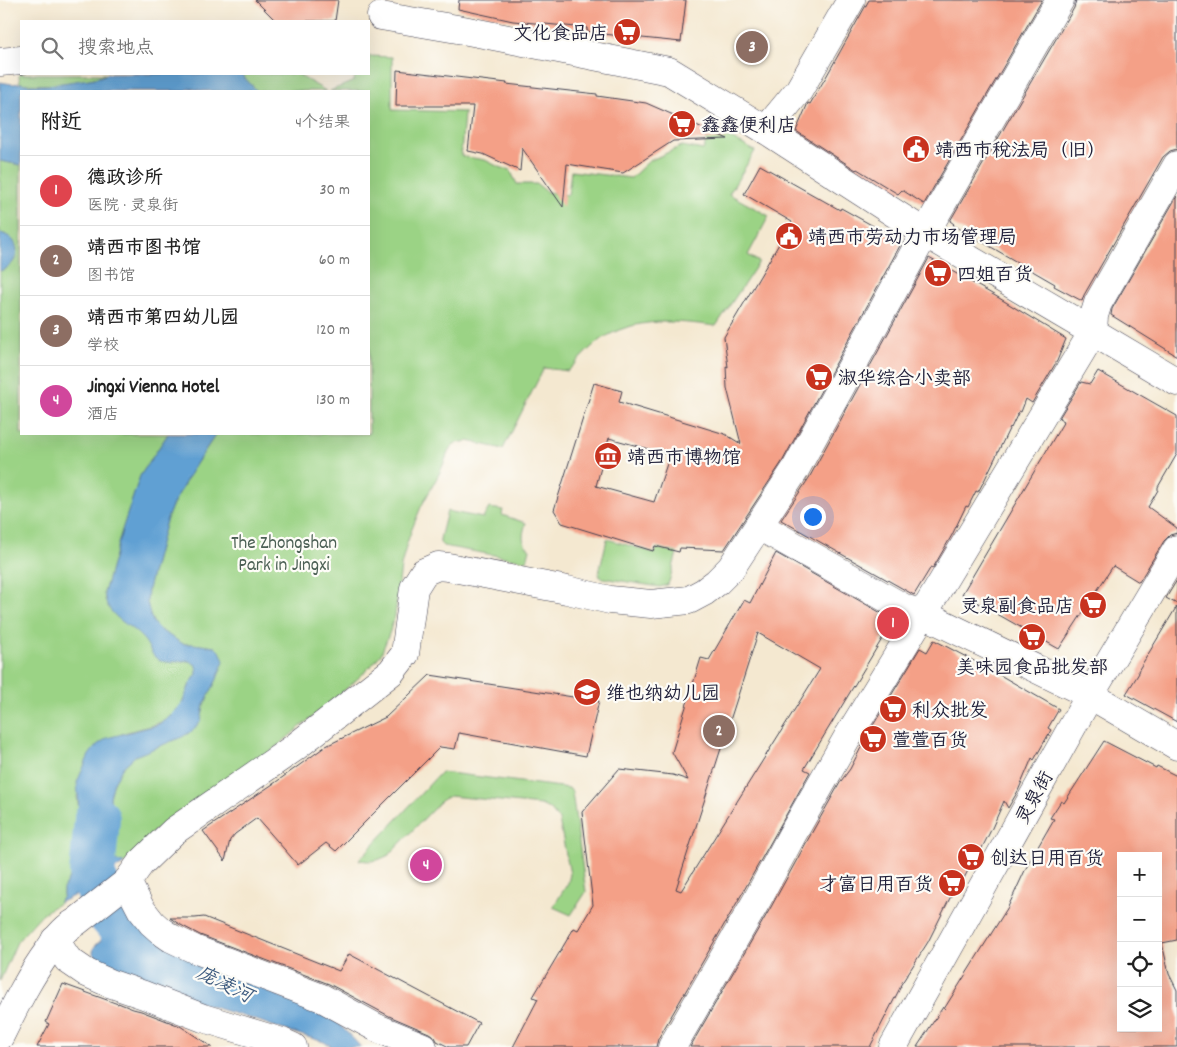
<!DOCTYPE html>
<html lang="zh">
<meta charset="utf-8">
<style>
body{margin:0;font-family:Dekko,"LXGW WenKai TC",sans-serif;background:#f2f2f2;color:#222}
.controls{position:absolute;right:15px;bottom:15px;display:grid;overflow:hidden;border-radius:0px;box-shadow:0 5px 20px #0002}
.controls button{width:45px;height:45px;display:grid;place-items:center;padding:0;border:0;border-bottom:1px solid #e0e0e0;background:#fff;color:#222;font:25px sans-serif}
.you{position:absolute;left:812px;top:516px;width:18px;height:18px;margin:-12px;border:4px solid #fff;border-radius:50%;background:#1a73e8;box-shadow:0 0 0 8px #1a73e833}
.badge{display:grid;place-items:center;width:32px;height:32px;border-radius:50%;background:#7c3aed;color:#fff;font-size:16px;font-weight:700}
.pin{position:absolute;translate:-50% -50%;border:2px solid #fff;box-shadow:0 1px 5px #0006}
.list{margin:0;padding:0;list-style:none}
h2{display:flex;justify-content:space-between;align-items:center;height:65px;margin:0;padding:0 20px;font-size:21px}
h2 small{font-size:16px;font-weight:400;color:#767676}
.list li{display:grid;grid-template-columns:32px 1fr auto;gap:15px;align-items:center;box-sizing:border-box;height:70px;padding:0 20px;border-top:1px solid #e0e0e0}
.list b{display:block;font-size:19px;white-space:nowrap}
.list p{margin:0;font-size:16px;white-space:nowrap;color:#767676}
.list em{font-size:16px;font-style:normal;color:#767676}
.icon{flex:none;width:28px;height:28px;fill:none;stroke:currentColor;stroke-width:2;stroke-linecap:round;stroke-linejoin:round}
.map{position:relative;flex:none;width:1177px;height:1047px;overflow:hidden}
.search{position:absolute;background:#fff;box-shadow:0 5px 20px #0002;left:20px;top:20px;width:350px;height:55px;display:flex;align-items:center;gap:12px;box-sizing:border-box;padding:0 18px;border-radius:0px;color:#767676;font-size:19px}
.panel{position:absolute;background:#fff;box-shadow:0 5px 20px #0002;left:20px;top:90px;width:350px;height:345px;border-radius:0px}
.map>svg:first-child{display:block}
.green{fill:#9bd385;stroke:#5e7a60}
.water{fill:#61a0d3;stroke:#426187}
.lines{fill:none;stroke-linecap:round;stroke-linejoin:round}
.river{stroke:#61a0d3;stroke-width:46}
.building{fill:#f4a087;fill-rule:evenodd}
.minor-casing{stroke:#424051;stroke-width:29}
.minor{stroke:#fff;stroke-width:28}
.labels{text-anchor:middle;stroke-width:4.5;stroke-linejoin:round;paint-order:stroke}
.poi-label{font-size:19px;fill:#22223b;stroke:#fdfcf7;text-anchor:start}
.park-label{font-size:19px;fill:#4c6055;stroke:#fdfcf7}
.street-label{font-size:19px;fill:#22223b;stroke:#fdfcf7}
.water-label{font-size:20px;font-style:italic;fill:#3e5b7f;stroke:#fdfcf7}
</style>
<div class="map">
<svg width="1177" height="1047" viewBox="0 0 1177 1047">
<rect width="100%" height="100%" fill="#fdfcf7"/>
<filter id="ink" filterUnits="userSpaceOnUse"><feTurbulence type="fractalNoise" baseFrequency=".02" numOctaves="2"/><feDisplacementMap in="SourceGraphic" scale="10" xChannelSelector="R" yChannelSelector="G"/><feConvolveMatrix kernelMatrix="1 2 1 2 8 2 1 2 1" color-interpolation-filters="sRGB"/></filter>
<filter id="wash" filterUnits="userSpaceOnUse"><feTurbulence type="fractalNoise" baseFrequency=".0096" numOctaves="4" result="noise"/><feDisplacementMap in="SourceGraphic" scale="20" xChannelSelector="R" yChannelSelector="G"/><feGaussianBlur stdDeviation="1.12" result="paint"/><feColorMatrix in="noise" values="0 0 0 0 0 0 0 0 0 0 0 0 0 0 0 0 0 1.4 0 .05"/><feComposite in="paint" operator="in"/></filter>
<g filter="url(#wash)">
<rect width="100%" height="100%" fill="#f4e8d0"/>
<g class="green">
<path d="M369,56L392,57V110L464,112L461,156L485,160L499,167L510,170L517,184H537L547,192L568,195L571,171L631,178L649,161L682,146L703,150L712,128L755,151L729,194L769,216L748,255L759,262L716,326C675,321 635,316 599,341C588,349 578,361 568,371L544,368L503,449L468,441L457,443L450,448L440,472L421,507L412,529L407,543L401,566L395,616L389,634L381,654L372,665L352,684L269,753L206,792L153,832L138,851L125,863L115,861L110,853V842L112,825L110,797L114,782L123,767L135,756L145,751L201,721L204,705L217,679L221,653L215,647L193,644H183L160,630L154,624L150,615L147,602L148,589L166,521L172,506L192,470L216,434H369V91H330L354,81L355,74H369Z"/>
<path d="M21,72V74H108C82,82 47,88 20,83L19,76Z"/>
<path d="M241,74H300V76L326,91H257Z"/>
<path d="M0,161L21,165V434H168L140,476L123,527L104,593L105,600L143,638L148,645L152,653L166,662L190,661L196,665L197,674C195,677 192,681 190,684C187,690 186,697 183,703C170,726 143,726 121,734L77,796L79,810V855L72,873L63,889V896L59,903L42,914L23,935L17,942L0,981V271L6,269L5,234L0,233Z"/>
<path d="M489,508L503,510L502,515L526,523C523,533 520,542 530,549L527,561L443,546L440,543V539L447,511L483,518Z"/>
<path d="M607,539L655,553L657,548L677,553L669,582L667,585L660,587L603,578L599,576V573Z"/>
<path d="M441,772L569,788L572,792L586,892L571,915L553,907L568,883L570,874L559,820L551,810L541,805L450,796L443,799L438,804L389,855C377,861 372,862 359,860Z"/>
</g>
<g class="water">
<path d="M108,74H241L257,91H203L190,88L184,91H21V165L0,161V82L12,84L20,83L33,85H48L96,78Z"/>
<path d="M0,233C23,238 22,264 0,271Z"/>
<path d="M168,434H216L192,470L172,506L166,521L148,589L147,602L150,615L154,624L160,630L183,644H193L215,647L221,653L224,661L217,679L204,705L201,721L192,731L182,737L135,756L123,767L114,782L110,797L112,825L110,842V853L115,861L125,863L75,895L59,903L63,896V889L72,873L79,855V810L77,782L89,755L97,745L107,738L157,725L167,719L182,704L190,684L197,674L196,665C196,665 190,661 190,661C180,659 169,665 159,660C151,656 149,645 143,639C133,627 117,621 109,608C106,604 105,598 104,593L123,527L140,476Z"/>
<path d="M125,924L135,926L145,935L171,947L337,1022L361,1047H332L324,1042L281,1029L259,1021L206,1005L117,972L98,960L93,953L94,947L113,929Z"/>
</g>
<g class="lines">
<path class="river" d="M97,819L92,874L108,912L128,936L174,958"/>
</g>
<g id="blocks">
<g class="building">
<path d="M255,0H338L335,21H276Z"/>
<path d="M459,0H686L681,42L603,34L587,31V28L513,21L458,9Z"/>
<path d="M869,0H1042L924,204L902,190L898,194L857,169L856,170L796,131L808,103L810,104L826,77Z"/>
<path d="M1076,0H1177V149L1170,151L1163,157L1084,295L1082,301L1054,286L1055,284L953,225L954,224L950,221L1074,8Z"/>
<path d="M397,70L507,83L506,84L597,94V96L646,103L728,139L673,141L623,173L567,164L563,207L522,148L520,171L483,154L468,151L473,106H396Z"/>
<path d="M760,165L840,210L841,208L902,242L782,462L724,550L680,548L679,552L655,546L653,551L562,523L554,510L594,383L622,391L619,402L725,434L741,444L727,388L726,366L728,367L724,337L792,222L744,194ZM609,438L670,455L654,502L596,486Z"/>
<path d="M1177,196V356L1111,315L1112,309Z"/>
<path d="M929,258L999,298L1066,339L1057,361L1032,403L1026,399L1021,412L1019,411L1011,428L1010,427L985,479L978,492L976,491L968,507L966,506L952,535L933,568L931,567L914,595L781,520L809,478Z"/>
<path d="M1098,371L1177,416V454L1158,487V490L1148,507L1177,528V533L1170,535L1164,541L1139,582L1113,566L1059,649L962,594L1064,421L1059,418L1081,382L1090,384Z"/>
<path d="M776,553L897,622L895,626L891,624L804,769L810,772L743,892L658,1039L656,1047H513L538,999L533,997L574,928L578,930L593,905L582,812L619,769L673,775L688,780L672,752L701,658L709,660L744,600L750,603ZM758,633L820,669L681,891L676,889Z"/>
<path d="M1177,580V604L1166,598Z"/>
<path d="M1177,606V722L1126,694L1139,673L1138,671Z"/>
<path d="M934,640L993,671L1059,709L1048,728L1051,730L1034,760L1032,758L1018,791L1008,808L1004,801L992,828L974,864L972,863L963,880L960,878L928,942L900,986H901L870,1047H690L771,907L806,843L841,781L850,769L869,732L920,648L927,652Z"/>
<path d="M430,675L599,701L586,756L459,733L455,749L440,747L336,851L326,843L298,865L257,818L235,834L230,840L225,861L203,831L276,782L326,746L386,717Z"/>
<path d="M1104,741L1156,768L1157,766L1177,776V940L1162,943L1169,974L1177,990V1047H917L943,1007L944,1009L1008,907L1028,864L1054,819L1050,818L1061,801L1064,803ZM1121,856H1158V1028H1121Z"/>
<path d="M204,917L339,971L349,954L479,1023L466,1047H449L437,1041L435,1037L429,1033L389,1016L329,984L200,935L179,924L170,918H195Z"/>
<path d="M63,984L118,1004V1003L133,1009L141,1011L180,1026L212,1047H37L49,1024L46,1022Z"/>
</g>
</g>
</g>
<g filter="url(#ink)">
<use href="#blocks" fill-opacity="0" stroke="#424051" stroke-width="1"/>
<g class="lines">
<g class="minor-casing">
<g id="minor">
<path d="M381,16L463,30L669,71L766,130L925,233L1093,332L1094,316L1098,303L1177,165"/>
<path d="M0,62L21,60"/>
<path d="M766,130L799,90L851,0"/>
<path d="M1177,382L1093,332L923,614L1090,695L1177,746"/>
<path d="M127,882L141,909L152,923L161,931L171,938L194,949L322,998L377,1028L423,1047"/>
<path d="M55,940L68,960L87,973L109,983L144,995L203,1018L282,1042L293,1047"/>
<path d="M0,1036C15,1006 29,977 49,950C56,939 64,928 76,922L127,882L140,864L174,831L294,748L391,672L405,654L414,588L424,572L438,566L448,567L567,590L610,600L651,604L689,600L704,592L717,582L731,568L795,470L925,233L1060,0"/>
<path d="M672,1047L757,900L792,835L849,735L923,614L904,608L759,526"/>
<path d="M893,1047L1090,695L1177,549"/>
</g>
</g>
<use href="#minor" class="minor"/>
</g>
</g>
<defs>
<g id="supermarket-disc" transform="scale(1.4375)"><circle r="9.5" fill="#c8321e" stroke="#fdfcf7"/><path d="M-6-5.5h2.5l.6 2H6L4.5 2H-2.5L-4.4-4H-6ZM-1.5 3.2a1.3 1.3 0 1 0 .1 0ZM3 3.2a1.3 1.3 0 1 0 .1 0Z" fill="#fff"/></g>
<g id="civic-disc" transform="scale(1.4375)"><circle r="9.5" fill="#c8321e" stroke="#fdfcf7"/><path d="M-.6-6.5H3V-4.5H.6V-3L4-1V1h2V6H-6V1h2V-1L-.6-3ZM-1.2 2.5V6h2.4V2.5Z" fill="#fff"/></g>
<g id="museum-disc" transform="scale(1.4375)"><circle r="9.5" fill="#c8321e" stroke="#fdfcf7"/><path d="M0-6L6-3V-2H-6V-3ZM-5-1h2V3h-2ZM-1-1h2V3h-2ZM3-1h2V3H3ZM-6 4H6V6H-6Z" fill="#fff"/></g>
<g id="school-disc" transform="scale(1.4375)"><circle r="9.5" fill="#c8321e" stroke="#fdfcf7"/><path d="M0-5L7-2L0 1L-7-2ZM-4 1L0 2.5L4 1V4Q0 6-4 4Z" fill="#fff"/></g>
</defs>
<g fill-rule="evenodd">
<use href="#supermarket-disc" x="627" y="32"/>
<use href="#supermarket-disc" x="682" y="124"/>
<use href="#civic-disc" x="916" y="149"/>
<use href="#civic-disc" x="789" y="236"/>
<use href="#supermarket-disc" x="938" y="273"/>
<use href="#supermarket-disc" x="819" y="377"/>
<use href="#museum-disc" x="608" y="456"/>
<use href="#supermarket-disc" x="1093" y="605"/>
<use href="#supermarket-disc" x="1032" y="637"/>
<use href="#school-disc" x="587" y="692"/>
<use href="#supermarket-disc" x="893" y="709"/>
<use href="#supermarket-disc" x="873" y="739"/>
<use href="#supermarket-disc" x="971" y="857"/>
<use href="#supermarket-disc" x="952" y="883"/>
</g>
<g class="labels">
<g class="poi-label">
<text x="608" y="39" text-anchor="end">文化食品店</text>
<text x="701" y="131">鑫鑫便利店</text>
<text x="935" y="156">靖西市税法局（旧）</text>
<text x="808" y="243">靖西市劳动力市场管理局</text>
<text x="957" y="280">四姐百货</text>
<text x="838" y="384">淑华综合小卖部</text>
<text x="627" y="463">靖西市博物馆</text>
<text x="1074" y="612" text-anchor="end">灵泉副食品店</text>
<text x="1032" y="673" text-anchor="middle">美味园食品批发部</text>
<text x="606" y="699">维也纳幼儿园</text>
<text x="912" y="716">利众批发</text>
<text x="892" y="746">萱萱百货</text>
<text x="990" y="864">创达日用百货</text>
<text x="933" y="890" text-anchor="end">才富日用百货</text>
</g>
<g class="park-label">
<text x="284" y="548">The Zhongshan<tspan x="284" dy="22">Park in Jingxi</tspan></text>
</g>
<g class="street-label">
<text transform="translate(1033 797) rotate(-61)" y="7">灵泉街</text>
</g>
<g class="water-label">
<text transform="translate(225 983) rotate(26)" y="7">庞凌河</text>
</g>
</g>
</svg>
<div class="controls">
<button>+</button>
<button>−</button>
<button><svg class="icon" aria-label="locate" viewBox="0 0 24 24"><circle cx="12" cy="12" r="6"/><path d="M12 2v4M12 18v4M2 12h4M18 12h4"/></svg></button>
<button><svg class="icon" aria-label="layers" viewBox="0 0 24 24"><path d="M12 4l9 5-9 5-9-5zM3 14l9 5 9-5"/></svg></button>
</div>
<div class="you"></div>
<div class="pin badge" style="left:893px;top:623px;background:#e0444e">1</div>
<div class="pin badge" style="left:719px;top:731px;background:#8d6e63">2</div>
<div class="pin badge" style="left:752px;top:47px;background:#8d6e63">3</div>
<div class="pin badge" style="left:426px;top:865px;background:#d1479c">4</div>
<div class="search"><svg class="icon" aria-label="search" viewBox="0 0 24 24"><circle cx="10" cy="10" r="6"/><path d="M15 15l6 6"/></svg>搜索地点</div>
<section class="panel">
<h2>附近<small>4个结果</small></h2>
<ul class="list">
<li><span class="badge" style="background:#e0444e">1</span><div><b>德政诊所</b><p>医院 · 灵泉街</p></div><em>30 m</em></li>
<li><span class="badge" style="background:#8d6e63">2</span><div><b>靖西市图书馆</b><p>图书馆</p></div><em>60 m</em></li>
<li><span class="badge" style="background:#8d6e63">3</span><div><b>靖西市第四幼儿园</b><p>学校</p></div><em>120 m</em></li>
<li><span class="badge" style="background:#d1479c">4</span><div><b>Jingxi Vienna Hotel</b><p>酒店</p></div><em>130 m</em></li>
</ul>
</section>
</div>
